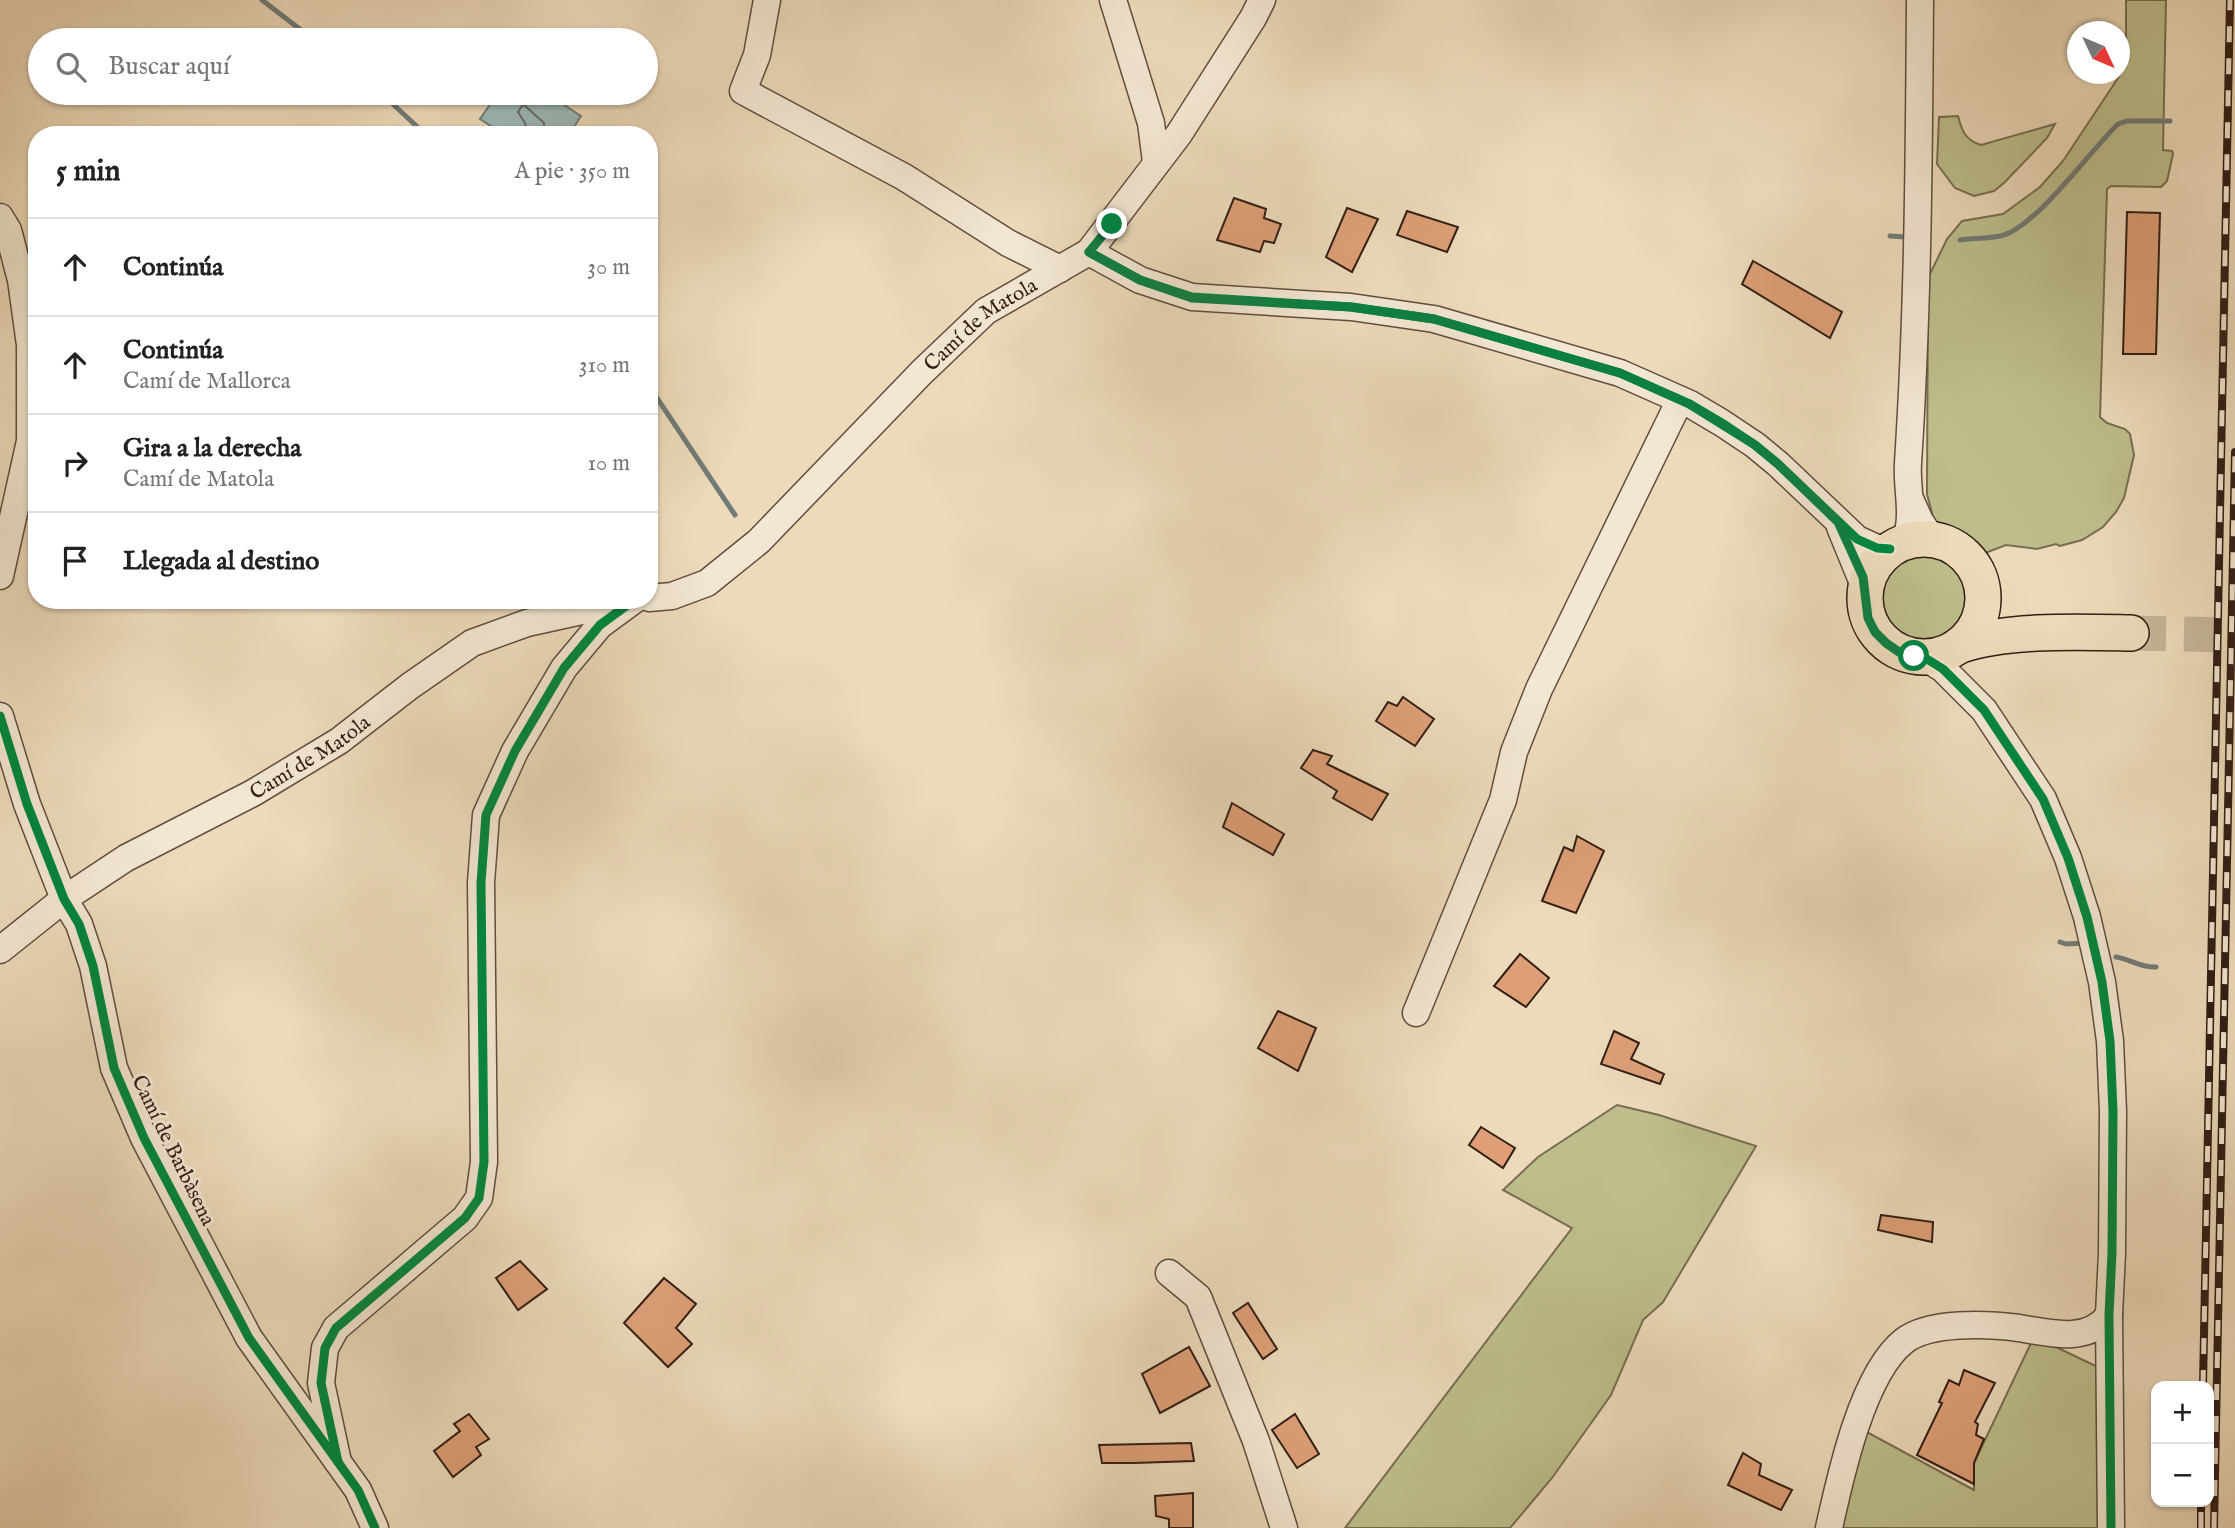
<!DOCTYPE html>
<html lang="es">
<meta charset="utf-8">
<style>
body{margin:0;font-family:"IM FELL English",serif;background:#f6f6f6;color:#222}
.controls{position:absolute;right:21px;bottom:21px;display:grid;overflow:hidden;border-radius:14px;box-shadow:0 2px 5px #0004}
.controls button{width:63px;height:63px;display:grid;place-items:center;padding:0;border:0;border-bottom:2px solid #e0e0e0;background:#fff;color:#222;font:35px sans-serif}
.compass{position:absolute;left:2067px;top:21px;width:63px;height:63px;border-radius:50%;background:#fff;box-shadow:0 2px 5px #0004;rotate:134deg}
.stop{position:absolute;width:21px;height:21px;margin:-16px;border:5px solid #0b8043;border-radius:50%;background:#fff}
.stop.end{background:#0b8043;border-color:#fff;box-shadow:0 2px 7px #0008}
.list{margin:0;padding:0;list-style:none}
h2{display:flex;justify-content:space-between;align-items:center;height:91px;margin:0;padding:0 28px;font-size:30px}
h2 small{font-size:23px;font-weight:400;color:#767676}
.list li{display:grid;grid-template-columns:46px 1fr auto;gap:21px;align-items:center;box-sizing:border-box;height:98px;padding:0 28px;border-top:2px solid #e0e0e0}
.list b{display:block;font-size:26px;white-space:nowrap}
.list p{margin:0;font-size:23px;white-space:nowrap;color:#767676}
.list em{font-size:23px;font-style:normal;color:#767676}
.icon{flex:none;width:38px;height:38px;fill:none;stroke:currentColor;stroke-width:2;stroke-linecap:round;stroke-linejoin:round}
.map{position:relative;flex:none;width:2235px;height:1528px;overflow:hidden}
.search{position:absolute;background:#fff;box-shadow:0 2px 5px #0004;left:28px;top:28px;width:630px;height:77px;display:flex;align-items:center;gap:18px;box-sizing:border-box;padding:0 24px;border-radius:38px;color:#767676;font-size:26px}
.panel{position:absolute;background:#fff;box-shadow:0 2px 5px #0004;left:28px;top:126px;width:630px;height:483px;border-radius:28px}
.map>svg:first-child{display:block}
.green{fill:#bdbe8c;stroke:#776e51;stroke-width:2}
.water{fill:#9bb9b8;stroke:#717b77;stroke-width:2}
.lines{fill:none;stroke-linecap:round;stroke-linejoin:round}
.shore{stroke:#666c67;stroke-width:2}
.stream{stroke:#717b77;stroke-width:5}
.building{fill:#de9f77;stroke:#311e16;stroke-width:2}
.major-tunnel{stroke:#c7b499;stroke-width:35;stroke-dasharray:35 18;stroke-linecap:butt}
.minor-casing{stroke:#604d3f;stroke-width:29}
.major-casing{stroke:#311e16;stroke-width:38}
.minor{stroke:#f3e7d2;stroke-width:26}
.major{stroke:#eddaba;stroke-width:35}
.rail-casing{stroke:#311e16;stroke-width:8}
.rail{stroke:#f3e7d2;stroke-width:5;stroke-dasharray:16;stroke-linecap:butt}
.cycleway-casing{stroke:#f3e7d2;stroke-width:13}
.cycleway{stroke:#00873e;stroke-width:9}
.route{stroke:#0b8043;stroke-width:9}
.labels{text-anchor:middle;stroke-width:6;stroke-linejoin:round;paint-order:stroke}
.street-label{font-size:21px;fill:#311e16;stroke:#f3e7d2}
</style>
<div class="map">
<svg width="2235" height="1528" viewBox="0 0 2235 1528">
<rect width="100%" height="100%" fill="#eddaba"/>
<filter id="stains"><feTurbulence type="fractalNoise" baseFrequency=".00286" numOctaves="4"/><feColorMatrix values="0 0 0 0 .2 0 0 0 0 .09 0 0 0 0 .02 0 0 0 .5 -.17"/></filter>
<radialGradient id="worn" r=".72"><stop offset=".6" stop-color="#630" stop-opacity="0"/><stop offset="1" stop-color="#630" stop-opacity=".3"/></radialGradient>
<g class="green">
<path d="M2126,0H2166L2163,150L2172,151L2173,154L2167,181L2161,187L2111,186L2107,189L2100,417L2107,423L2125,429L2130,434L2134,455L2124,498L2116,512L2103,527L2082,540L2060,546L2056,544L2037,549L2006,545L1972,558L1949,540L1938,536L1927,494L1928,278L1947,239L1962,221L2003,214L2040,187L2063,161L2126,66Z"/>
<path d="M1958,116C1962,131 1965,140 1981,145L2055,124L2047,138L2004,183L1994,191L1974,196L1955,188L1937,164L1939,117Z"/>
<circle cx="1924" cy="598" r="54"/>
<path d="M1617,1105L1659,1115L1756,1146L1663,1302L1643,1320L1611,1395L1552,1478L1510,1528H1345L1572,1228L1503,1190L1538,1157Z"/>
<path d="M2032,1341L2058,1348L2102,1369V1528H1834L1865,1431L1974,1490V1463Z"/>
</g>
<path class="water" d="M498,93H546L581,116L569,135H505L480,119Z"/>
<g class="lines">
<path class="shore" d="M527,135L525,123L518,112L523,104L544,123V135"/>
<g class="stream">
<path d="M262,0L314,40"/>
<path d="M381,93L426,135"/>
<path d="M1890,236L1906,237"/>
<path d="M1960,240C1975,238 1990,239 2004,235C2038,224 2090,151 2118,124L2127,121H2170"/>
<path d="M649,386L735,515"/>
<path d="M2060,942L2066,944L2084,943"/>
<path d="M2116,957C2130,959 2141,968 2156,967"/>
</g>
</g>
<g class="building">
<path d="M1234,198L1266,209L1264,218L1281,224L1274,243L1264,241L1260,252L1217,240Z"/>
<path d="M1347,208L1378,219L1352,272L1326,257Z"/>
<path d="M1407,211L1458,227L1447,252L1397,235Z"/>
<path d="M2127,212L2160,213L2156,354H2123Z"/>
<path d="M1753,261L1842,312L1830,338L1742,284Z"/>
<path d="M1403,697L1434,719L1415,746L1376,721L1388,702L1397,706Z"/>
<path d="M1313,750L1332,756L1327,764L1388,794L1372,820L1333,798L1337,791L1301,768Z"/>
<path d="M1232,803L1284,834L1273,855L1223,827Z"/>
<path d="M1577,836L1604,851L1576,913L1542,901L1564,847L1573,851Z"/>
<path d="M1520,954L1549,978L1526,1007L1494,986Z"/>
<path d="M1278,1011L1316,1028L1298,1071L1258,1048Z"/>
<path d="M1614,1031L1639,1043L1631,1059L1664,1074L1660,1084L1601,1064Z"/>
<path d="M1481,1127L1515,1148L1503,1168L1469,1145Z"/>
<path d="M1881,1215L1933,1222L1932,1242L1878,1230Z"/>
<path d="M520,1261L547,1289L518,1310L496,1278Z"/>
<path d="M664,1278L696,1304L676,1328L692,1344L668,1367L624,1323Z"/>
<path d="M1248,1303L1277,1349L1263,1359L1233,1313Z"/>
<path d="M1189,1347L1210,1386L1160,1413L1142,1374Z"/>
<path d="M1964,1370L1995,1383L1975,1422L1978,1424L1976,1435L1984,1439L1974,1463V1484L1917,1455L1942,1403L1939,1402L1949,1380L1959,1385Z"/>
<path d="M469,1414L489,1439L476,1447L481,1455L453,1477L434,1451L460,1431L454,1424Z"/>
<path d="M1295,1414L1319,1454L1297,1468L1272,1430Z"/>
<path d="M1191,1443L1194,1461L1134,1463H1102L1099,1445Z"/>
<path d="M1743,1453L1761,1464L1759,1475L1792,1490L1781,1510L1728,1485Z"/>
<path d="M1193,1493V1528H1169V1519L1156,1516L1155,1496Z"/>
</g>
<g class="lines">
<path class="major-tunnel" d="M2131,633L2235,635"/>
<g class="minor-casing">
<g id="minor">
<path d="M767,0L757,55L743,91L904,177L1008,243L1060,269"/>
<path d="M1113,0L1151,123L1156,162"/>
<path d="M0,217L8,230L21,280L30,345V441L0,576"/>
<path d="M1089,252L1140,280L1192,297L1351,307L1434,319L1620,373L1690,404L1722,423L1755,445L1778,464L1857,539L1877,548L1890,549"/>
<path d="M1911,501L1920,521L1932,539"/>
<path d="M1840,527L1865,588"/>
<path d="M1904,542C1916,520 1906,488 1908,463C1918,309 1919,155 1920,0"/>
<path id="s1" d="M649,598L672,596L707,583L759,541L922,372L986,311L1089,252L1179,134L1253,18L1262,0"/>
<path d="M1922,656L1943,669L1984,710L2043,799L2068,858L2087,917L2102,982L2110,1041L2113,1111L2112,1253L2109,1315L2111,1528"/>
<path d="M0,716L27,804L64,899L79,924L93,966L114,1068L144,1138L249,1338L358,1490L375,1528"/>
<path id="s2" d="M0,950L64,899L126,858L253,793L339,741L410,686L472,643L527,623L627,601"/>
<path d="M1416,1013L1503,800L1514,752L1539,689L1680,400"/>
<path d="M1169,1273L1198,1297L1256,1441L1284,1528"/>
<path d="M338,1462L321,1383L325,1348L336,1328L465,1218L479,1198L484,1162L481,883L486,815L515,751L564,668L600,625L634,600"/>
<path d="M1829,1528C1840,1478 1862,1374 1904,1341C1929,1321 1988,1324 2019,1328C2049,1333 2088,1344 2109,1315"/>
</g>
</g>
<g class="major-casing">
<g id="major">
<circle cx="1924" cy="598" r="59"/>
<path d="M1958,646C2005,629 2081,632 2131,633"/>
</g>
</g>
<use href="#minor" class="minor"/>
<use href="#major" class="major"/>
<g class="rail-casing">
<g id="rail">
<path d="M2203,1386L2230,0"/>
<path d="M2201,1528V1502"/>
<path d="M2214,1528L2235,452"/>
</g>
</g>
<use href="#rail" class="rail"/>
<g class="cycleway-casing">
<g id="cycleway">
<path d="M1089,252L1140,280L1192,297L1351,307L1434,319L1620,373L1690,404L1722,423L1755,445L1778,464L1857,539L1877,548L1890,549"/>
<path d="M1922,656L1943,669L1984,710L2043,799L2068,858L2087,917L2102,982L2110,1041L2113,1111L2112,1253L2109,1315L2111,1528"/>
<path d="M0,716L27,804L64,899L79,924L93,966L114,1068L144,1138L249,1338L358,1490L375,1528"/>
<path d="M338,1462L321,1383L325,1348L336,1328L465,1218L479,1198L484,1162L481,883L486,815L515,751L564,668L600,625L634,600"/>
</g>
</g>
<use href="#cycleway" class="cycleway"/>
</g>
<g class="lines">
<path class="route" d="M1112,224L1089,252L1140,280L1192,298L1351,307L1434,319L1620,373L1689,404L1755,445L1778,464L1838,522L1863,577L1868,618L1875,632L1886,643L1899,652L1914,656"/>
</g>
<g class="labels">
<g class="street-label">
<text dy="7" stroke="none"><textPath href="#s1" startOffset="438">Camí de Matola</textPath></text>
<text dy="7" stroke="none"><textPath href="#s2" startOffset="366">Camí de Matola</textPath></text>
<text transform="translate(174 1150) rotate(64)" y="7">Camí de Barbàsena</text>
</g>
</g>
<rect width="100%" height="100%" filter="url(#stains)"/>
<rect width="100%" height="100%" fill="url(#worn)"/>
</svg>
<div class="controls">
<button>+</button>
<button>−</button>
</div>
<svg class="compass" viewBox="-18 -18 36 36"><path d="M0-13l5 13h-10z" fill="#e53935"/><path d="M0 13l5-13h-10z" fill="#767676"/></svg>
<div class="stop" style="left:1914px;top:656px"></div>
<div class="stop end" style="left:1112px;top:224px"></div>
<div class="search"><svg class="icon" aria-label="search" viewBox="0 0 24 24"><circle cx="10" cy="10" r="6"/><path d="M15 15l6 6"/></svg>Buscar aquí</div>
<section class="panel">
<h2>5 min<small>A pie · 350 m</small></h2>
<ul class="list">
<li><svg class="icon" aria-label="ahead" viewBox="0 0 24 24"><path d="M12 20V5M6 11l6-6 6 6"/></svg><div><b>Continúa</b></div><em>30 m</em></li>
<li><svg class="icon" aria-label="ahead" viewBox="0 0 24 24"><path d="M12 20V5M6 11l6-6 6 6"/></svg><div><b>Continúa</b><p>Camí de Mallorca</p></div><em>310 m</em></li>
<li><svg class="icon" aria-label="right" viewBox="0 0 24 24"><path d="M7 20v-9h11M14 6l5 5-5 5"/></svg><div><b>Gira a la derecha</b><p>Camí de Matola</p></div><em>10 m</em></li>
<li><svg class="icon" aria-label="arrive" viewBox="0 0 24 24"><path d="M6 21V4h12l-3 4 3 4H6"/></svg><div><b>Llegada al destino</b></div></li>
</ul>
</section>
</div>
